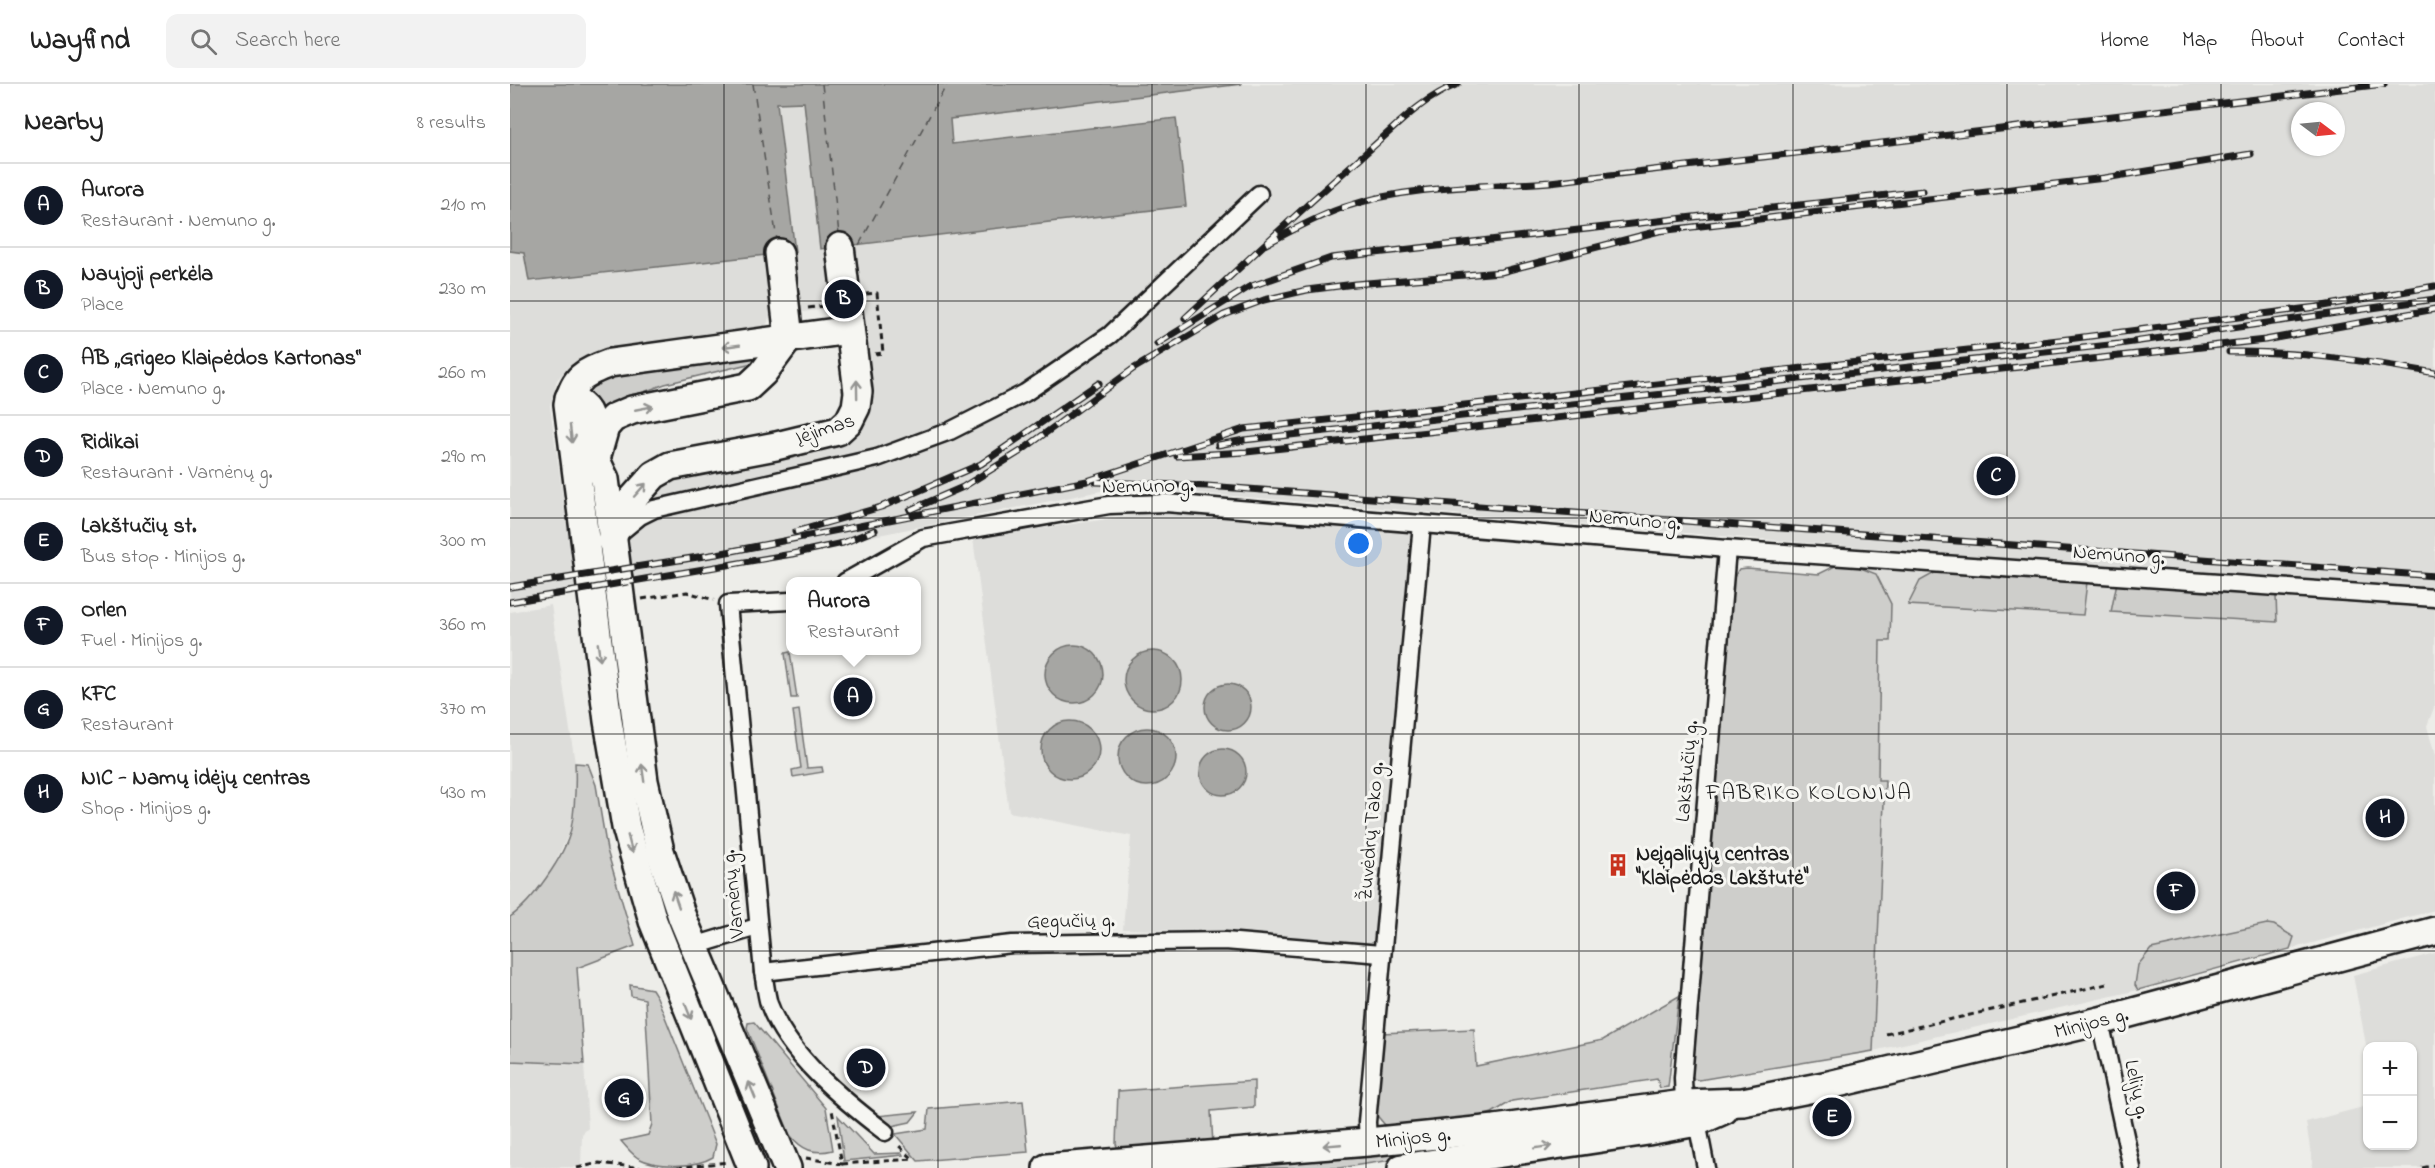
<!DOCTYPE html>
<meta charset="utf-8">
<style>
body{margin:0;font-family:"Indie Flower",sans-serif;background:#f2f2f2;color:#222}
.controls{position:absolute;right:18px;bottom:18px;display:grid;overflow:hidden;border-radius:12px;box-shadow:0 2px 4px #0004}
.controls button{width:54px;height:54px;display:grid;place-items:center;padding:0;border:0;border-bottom:2px solid #e0e0e0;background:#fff;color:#222;font:30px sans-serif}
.compass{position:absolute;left:1781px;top:18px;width:54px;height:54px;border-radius:50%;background:#fff;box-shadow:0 2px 4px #0004;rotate:106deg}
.you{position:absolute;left:849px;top:460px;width:21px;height:21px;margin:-15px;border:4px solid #fff;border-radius:50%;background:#1a73e8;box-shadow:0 0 0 9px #1a73e833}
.badge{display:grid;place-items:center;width:39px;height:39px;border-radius:50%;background:#111827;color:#fff;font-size:20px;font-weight:700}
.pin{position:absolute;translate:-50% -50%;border:3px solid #fff;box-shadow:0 2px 6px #0006}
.popup{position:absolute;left:276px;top:493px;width:135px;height:78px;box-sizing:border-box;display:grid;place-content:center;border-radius:12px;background:#fff;filter:drop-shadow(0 2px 4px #0005);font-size:20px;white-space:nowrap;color:#767676}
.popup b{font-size:22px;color:#222}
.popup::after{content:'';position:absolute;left:50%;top:100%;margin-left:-12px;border:12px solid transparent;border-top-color:#fff}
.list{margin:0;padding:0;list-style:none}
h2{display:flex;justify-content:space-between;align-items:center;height:78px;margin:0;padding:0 24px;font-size:26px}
h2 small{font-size:20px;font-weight:400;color:#767676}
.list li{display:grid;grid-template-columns:39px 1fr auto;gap:18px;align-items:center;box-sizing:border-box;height:84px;padding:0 24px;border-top:2px solid #e0e0e0}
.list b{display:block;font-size:22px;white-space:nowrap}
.list p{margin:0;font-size:20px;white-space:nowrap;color:#767676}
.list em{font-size:20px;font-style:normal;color:#767676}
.icon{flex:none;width:33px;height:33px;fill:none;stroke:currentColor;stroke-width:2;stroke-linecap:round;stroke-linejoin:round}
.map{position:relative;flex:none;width:1925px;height:1084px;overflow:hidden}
header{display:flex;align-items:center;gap:36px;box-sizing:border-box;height:84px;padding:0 30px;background:#fff;border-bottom:2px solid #e0e0e0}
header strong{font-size:28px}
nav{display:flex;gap:33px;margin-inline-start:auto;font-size:21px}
.search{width:420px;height:54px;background:#f2f2f2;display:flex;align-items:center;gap:15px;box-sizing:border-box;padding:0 21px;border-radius:12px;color:#767676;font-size:22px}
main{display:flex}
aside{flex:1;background:#fff}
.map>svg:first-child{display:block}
.built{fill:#ddddda;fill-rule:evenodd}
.green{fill:#cececb;stroke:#757574;stroke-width:1.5}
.water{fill:#a6a6a3;stroke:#6f6f6d;stroke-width:1.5}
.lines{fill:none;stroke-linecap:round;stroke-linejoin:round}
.ferry{stroke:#535352;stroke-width:1.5;stroke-dasharray:8 6;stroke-linecap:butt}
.minor-casing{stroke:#1c1c1c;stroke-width:21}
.primary-casing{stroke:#1c1c1c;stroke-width:32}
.path{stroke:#1c1c1c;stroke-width:3;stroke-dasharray:6 4.5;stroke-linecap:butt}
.minor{stroke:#f6f6f2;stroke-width:16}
.primary{stroke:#f6f6f2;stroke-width:27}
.rail-casing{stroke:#1c1c1c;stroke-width:7}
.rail{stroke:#f6f6f2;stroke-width:4.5;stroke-dasharray:14;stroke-linecap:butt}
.oneway{stroke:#949492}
.grid{fill:none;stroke:#1c1c1c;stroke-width:1.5;stroke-opacity:0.55}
.labels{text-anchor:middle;stroke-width:6;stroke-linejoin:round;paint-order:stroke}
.street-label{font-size:21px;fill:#1c1c1c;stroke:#f6f6f2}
.poi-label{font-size:21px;font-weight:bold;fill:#1c1c1c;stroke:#f6f6f2;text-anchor:start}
.neighbourhood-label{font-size:22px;letter-spacing:1.5px;fill:#1c1c1c;stroke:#f6f6f2}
</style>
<header>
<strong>Wayfind</strong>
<div class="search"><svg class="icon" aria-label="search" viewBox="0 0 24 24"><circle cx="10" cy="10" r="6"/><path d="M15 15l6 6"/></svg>Search here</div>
<nav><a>Home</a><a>Map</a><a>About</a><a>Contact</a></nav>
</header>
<main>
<aside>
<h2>Nearby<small>8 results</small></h2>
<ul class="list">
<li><span class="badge">A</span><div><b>Aurora</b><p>Restaurant · Nemuno g.</p></div><em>210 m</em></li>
<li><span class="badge">B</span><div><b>Naujoji perkėla</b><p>Place</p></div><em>230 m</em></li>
<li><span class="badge">C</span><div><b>AB „Grigeo Klaipėdos Kartonas“</b><p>Place · Nemuno g.</p></div><em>260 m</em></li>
<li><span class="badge">D</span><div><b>Ridikai</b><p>Restaurant · Varnėnų g.</p></div><em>290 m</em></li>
<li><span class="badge">E</span><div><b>Lakštučių st.</b><p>Bus stop · Minijos g.</p></div><em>300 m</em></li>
<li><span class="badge">F</span><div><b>Orlen</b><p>Fuel · Minijos g.</p></div><em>360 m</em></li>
<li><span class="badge">G</span><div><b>KFC</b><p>Restaurant</p></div><em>370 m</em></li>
<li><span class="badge">H</span><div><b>NIC - Namų idėjų centras</b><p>Shop · Minijos g.</p></div><em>430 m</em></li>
</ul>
</aside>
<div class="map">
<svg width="1925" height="1084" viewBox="0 0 1925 1084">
<rect width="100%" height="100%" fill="#edede9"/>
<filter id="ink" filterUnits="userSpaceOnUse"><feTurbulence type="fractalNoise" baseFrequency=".0167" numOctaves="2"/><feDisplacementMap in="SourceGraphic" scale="12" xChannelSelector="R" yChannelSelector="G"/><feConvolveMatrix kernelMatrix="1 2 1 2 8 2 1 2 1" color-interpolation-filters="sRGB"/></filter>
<g filter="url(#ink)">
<g class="built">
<path d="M732,0H1925V510L611,403L252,474L118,497V452L122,435L152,398L329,355L348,347L354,341L361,313L343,161L676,122L666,34L442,60L440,35ZM1790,27H1826V63H1790Z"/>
<path d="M294,17L310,165L321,164L328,224L284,229L266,20Z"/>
<path d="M0,167L14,169L19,197L260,170L265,217L257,240L250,247L229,256L72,274L59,282L47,296L40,322L66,506L0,517Z"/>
<path d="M676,427L891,445L899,449L903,456L865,863L704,848L613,845L621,752L499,728L463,454L633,430Z"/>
<path d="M1343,481L1766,512L1925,519V621L1917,642L1925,672V826L1628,906L1363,967L1375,696H1368L1370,557L1380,556L1381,520L1366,490Z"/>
<path d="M41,521L65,679L66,705L60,747L41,787L10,826L0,833V528Z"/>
<path d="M1925,869V1084H1803L1796,1038L1857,1022L1858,1062H1902V962H1858L1857,966L1843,891Z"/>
<path d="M0,977L74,980L78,1044L72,1050L71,1083L0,1084Z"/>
</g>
<g class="green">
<path d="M249,272L246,278L155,300L118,314L87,331L76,307L94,289Z"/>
<path d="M1327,481H1343L1366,490L1381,520L1380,557H1370L1368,696H1375L1363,967L1189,996L1183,995L1180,984L1221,498L1229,485L1237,484L1309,490Z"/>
<path d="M1428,487L1577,498L1573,531L1398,521L1410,497Z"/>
<path d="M1607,498L1766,512L1767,538L1601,528Z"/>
<path d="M280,568L287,614H281L275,569Z"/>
<path d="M289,626L297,684L312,683L313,688L283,693L282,686L291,684L283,627Z"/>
<path d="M65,679L78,680L86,701L97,766L125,862L67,884L74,980L0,977V833C22,818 55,772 61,745C65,723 66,701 65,679Z"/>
<path d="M1757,840L1764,841L1784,853L1780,865L1628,906L1625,901L1628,881L1641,865Z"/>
<path d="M175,875L252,1055L246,1057L174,881Z"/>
<path d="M120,901L142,905L147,913L206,1060L203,1073C185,1084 147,1084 128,1074C122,1070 116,1063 111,1057L138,1051L142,1040L135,915L121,912Z"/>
<path d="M1169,912L1158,1003L1150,1004L1147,995L1002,1017L982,1029L963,1035L882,1043L875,1041L864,1028L871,949L964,945L966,982L1093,956Z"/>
<path d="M244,938L316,1024L323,1066C304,1071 292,1066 280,1051L237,944L238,939Z"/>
<path d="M744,997V1023L701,1027L703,1060L609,1067L606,1060L608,1007Z"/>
<path d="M513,1017L518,1068L408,1077L385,1050L417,1045L419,1025Z"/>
<path d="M408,1028L400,1038L377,1043L366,1032Z"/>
<path d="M328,1032L364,1070L392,1069L393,1071L334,1077Z"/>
<path d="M1128,1039L829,1084H708L712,1079Z"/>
</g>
<g class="water">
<path d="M0,0H732L440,35L442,60L666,34L676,122L310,165L294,18L267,19L285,168L19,197L14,169L0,167Z"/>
<circle cx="564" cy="590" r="29"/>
<circle cx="643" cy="596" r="29"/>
<circle cx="718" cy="623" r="23"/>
<circle cx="560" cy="666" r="29"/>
<circle cx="637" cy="673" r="29"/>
<circle cx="713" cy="688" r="23"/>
</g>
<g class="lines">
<g class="ferry">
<path d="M243,0L267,156"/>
<path d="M312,0L329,150"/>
<path d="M349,161L437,0"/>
</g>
<g class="minor-casing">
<g id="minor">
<path d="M108,450L130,432L144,425L367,374L440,347L515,309L600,251L749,110"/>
<path d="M335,498L413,454L599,421L656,419L1217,465L1925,514"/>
<path d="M280,517L218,520L253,888C255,898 256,910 259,920C277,970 333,1016 375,1048"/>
<path d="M184,862L247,843"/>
<path d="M253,888L502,860L715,857L871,870"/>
<path d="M1590,937L1622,1084"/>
<path d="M1174,1020L1173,994L1217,465"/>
<path d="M1187,1038L1196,1084"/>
<path d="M858,1058L857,1038L912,440"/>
</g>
</g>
<g class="primary-casing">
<g id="primary">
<path d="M59,314C87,327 77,337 82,363C84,373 90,385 95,395L134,697L150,767L172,833L277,1084"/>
<path d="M87,371L95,343L103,334L122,326L238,303L253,289L279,254L269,169"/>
<path d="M101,456L118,420L144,391L160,382L266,362L328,347L339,337L346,323L348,308L330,163"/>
<path d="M242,1084L143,837L116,743L98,637L58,320C65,292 74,289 100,279L340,246"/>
<path d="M537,1084L858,1058L985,1045L1174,1020L1233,1018L1319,1001L1590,937L1925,847"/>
<path d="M892,1084L1138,1047L1187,1038L1214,1026"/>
</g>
</g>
<g class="path">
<path d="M356,210L367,209L373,269L364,270"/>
<path d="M298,224L315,222"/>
<path d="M132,515L177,508L204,516"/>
<path d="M1376,950L1597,900"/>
<path d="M296,1074L332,1080L322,1026"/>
<path d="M332,1080L403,1075L387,1060"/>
<path d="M67,1084L89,1079L133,1084"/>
<path d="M167,1084L218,1078"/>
<path d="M1912,1084L1925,1081"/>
</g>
<use href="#minor" class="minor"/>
<use href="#primary" class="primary"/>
<g class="rail-casing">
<g id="rail">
<path d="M756,160C782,147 807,132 835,123C900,101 973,103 1040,98L1874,0"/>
<path d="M675,234C733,181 790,126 850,74C881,48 909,15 948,0"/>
<path d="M647,260L739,203L821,174L1413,107"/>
<path d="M1719,268C1788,267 1857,277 1925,289"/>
<path d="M708,361L734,356L1609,260L1925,215"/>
<path d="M667,372L736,368L1755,256L1925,225"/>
<path d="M586,398L697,402L1925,492"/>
<path d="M400,426L453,403L511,367L623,285L714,231L754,216L797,206L845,200L991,188L1149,147L1595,94L1741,70"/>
<path d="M285,448L371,423L471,380L589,299"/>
<path d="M0,503L207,470L577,397L734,345L1558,255L1807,223L1925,202"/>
<path d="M0,518L282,470L333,459L365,446"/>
</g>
</g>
<use href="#rail" class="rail"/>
</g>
<defs><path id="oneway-shaft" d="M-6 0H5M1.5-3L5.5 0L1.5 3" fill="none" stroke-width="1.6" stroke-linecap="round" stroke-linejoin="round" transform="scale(1.5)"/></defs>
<g class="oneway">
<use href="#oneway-shaft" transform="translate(221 262) rotate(172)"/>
<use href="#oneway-shaft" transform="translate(347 305) rotate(-91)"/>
<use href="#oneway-shaft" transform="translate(134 324) rotate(-11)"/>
<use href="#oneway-shaft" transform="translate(61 350) rotate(83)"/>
<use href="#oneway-shaft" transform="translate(130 406) rotate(-48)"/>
<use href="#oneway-shaft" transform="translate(89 568) rotate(82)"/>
<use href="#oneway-shaft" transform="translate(133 689) rotate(-98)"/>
<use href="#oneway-shaft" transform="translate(120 760) rotate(75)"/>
<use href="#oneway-shaft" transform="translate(166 815) rotate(-109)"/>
<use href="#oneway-shaft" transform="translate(178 927) rotate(68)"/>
<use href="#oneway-shaft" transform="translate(242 1006) rotate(-112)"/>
<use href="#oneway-shaft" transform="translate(822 1061) rotate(175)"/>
<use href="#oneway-shaft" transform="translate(1033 1063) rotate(-9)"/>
</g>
</g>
<path class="grid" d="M214,0V1084M428,0V1084M642,0V1084M856,0V1084M1069,0V1084M1283,0V1084M1497,0V1084M1711,0V1084M0,217H1925M0,434H1925M0,650H1925M0,867H1925"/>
<defs>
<g id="building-bare" transform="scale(1.8)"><path d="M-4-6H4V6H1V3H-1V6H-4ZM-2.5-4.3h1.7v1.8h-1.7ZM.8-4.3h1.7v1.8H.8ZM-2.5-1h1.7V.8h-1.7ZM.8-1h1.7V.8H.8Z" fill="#c8321e" stroke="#f6f6f2" stroke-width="2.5" paint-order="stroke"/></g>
</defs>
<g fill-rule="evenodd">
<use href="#building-bare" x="1108" y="781"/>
</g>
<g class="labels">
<g class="street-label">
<text transform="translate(315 344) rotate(-18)" y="7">Įėjimas</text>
<text transform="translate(638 401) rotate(-1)" y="7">Nemuno g.</text>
<text transform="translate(1125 435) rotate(5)" y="7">Nemuno g.</text>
<text transform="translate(1609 470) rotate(4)" y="7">Nemuno g.</text>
<text transform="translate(1176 687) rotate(-85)" y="7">Lakštučių g.</text>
<text transform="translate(860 747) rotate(-85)" y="7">Žuvėdrų Tako g.</text>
<text transform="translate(222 810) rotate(-96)" y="7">Varnėnų g.</text>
<text transform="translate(561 836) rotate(-1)" y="7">Gegučių g.</text>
<text transform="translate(1581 938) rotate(-14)" y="7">Minijos g.</text>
<text transform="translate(1628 1005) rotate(78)" y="7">Lelijų g.</text>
<text transform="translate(903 1053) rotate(-6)" y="7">Minijos g.</text>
</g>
<g class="poi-label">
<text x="1126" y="776">Neįgaliųjų centras<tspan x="1126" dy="24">"Klaipėdos Lakštutė"</tspan></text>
</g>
<g class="neighbourhood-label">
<text x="1299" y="715">FABRIKO KOLONIJA</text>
</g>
</g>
</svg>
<div class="controls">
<button>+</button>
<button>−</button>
</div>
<svg class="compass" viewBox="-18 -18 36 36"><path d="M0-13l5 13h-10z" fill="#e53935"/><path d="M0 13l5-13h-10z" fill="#767676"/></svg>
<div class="you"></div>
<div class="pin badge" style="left:343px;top:613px">A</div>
<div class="popup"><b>Aurora</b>Restaurant</div>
<div class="pin badge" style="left:334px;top:215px">B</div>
<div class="pin badge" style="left:1486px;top:392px">C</div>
<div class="pin badge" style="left:356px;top:984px">D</div>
<div class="pin badge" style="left:1322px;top:1033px">E</div>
<div class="pin badge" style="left:1666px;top:807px">F</div>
<div class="pin badge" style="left:114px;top:1014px">G</div>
<div class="pin badge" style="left:1875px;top:734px">H</div>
</div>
</main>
